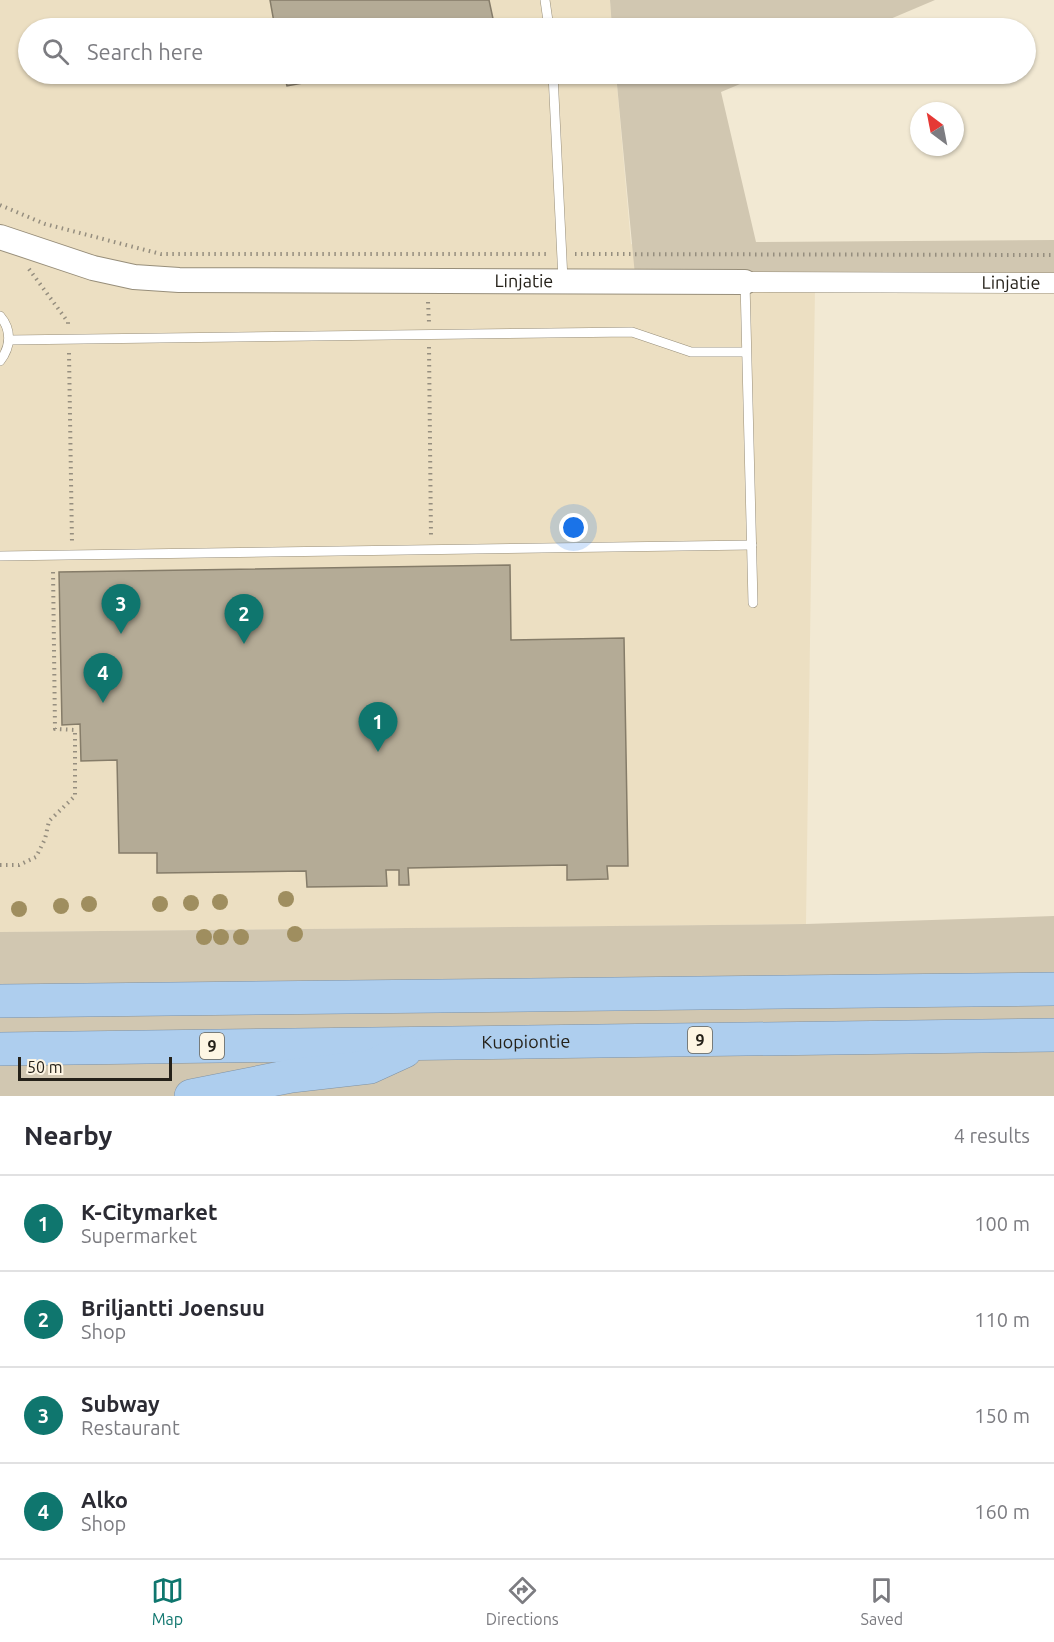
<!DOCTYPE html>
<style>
body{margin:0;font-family:Ubuntu,sans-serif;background:#f2f2f3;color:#2b2b33}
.compass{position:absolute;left:910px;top:102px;width:54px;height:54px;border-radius:50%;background:#fff;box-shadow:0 2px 4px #0004;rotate:328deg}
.scale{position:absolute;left:18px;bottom:15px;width:154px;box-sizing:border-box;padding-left:6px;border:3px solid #252119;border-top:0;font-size:16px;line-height:21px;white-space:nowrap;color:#252119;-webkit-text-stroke:4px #fef6e4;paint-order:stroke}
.you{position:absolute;left:574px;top:528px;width:21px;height:21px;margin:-15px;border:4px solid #fff;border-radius:50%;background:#1a73e8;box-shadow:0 0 0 9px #1a73e833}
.badge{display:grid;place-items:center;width:39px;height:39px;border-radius:50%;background:#0f766e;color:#fff;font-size:20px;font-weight:700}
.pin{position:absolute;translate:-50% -50px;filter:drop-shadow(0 2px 3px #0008)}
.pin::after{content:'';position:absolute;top:32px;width:21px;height:18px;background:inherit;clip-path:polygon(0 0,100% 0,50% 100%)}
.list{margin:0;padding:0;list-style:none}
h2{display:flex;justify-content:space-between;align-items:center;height:78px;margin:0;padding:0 24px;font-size:26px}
h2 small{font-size:20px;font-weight:400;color:#7c7c81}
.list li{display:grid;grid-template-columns:39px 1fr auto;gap:18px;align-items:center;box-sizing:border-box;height:96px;padding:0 24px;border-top:2px solid #e1e1e2}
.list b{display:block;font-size:22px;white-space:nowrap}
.list p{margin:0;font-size:20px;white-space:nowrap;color:#7c7c81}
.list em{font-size:20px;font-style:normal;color:#7c7c81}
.icon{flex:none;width:33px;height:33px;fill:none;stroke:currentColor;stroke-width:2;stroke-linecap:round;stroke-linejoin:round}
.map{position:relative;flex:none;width:1054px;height:1096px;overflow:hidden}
.search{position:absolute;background:#fff;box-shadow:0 2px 4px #0004;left:18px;right:18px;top:18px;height:66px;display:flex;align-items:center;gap:15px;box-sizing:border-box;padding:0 21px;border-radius:33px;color:#7c7c81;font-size:22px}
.sheet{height:462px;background:#fff}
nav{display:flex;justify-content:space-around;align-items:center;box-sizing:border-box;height:84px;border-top:2px solid #e1e1e2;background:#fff;font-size:16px;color:#7c7c81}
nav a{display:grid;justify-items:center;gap:3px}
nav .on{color:#0f766e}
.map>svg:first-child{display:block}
.built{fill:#ecdfc2}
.green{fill:#d1c7b1}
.building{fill:#b4ab96;stroke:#857c69;stroke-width:1.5}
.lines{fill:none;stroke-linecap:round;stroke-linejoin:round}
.service-casing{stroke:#978e7a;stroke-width:10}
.minor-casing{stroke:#978e7a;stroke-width:21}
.tertiary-casing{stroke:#978e7a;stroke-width:26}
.motorway-casing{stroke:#7e91a3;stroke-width:34}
.path{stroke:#958e7f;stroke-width:4;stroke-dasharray:1.5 4.5;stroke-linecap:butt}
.service{stroke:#fff;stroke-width:9}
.minor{stroke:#fff;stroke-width:20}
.tertiary{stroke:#fff;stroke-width:24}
.motorway{stroke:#aeceee;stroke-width:33}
.tree{fill:#9f8e5f}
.labels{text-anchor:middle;stroke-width:4.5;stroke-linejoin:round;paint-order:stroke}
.shield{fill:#fef6e4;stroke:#666156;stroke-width:1.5}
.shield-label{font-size:16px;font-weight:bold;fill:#252119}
.street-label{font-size:18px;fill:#252119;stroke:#fef6e4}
</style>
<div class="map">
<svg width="1054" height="1096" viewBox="0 0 1054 1096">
<rect width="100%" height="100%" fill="#f2e9d3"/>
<path class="built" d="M0,0H610L612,28H28V74H616L631,244L815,287L806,924L0,932Z"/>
<g class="green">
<path d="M610,0H935L869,28H612Z"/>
<path d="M616,74H764L721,92L756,242L1054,240V288L636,286Z"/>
<path d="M1054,916V1096H0V932L806,924Z"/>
</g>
<g class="building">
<path d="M270,0H489L495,28H275Z"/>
<path d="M284,74H352L287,86Z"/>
<path d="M510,565L511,640L624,638L628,866H607L608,879L567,880V865L408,868L409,885H399V870H386L387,886L307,887L306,871L157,873V853H119L117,760L81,761L80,724L62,725L59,572Z"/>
</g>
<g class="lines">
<g class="service-casing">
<g id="service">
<path d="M545,0L549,28"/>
<path d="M553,74L563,280"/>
<path d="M745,282L753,603"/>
<path d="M0,316C12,330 11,347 0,361"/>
<path d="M9,340L632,332L691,352H745"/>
<path d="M0,556L752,545"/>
</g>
</g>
<g class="minor-casing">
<g id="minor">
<path id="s1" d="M745,282L1054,283"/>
</g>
</g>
<g class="tertiary-casing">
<g id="tertiary">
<path id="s2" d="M0,237L93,268L134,277L179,280L745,282"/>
</g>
</g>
<g class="motorway-casing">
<g id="motorway">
<path d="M0,1001L1054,989"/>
<path id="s3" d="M0,1049L1054,1035"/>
<path d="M191,1096L291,1076L370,1067L405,1051"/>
</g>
</g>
<g class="path">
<path d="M0,205L45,224L161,254H549"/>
<path d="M575,254L1054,255"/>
<path d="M29,269L68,322V327"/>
<path d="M428,302L429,322"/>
<path d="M429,347L431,538"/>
<path d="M69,353L72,543"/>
<path d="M0,865H19L36,857L45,839L49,821L75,796V730L55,729L53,569"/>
</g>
<use href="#service" class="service"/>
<use href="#minor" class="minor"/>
<use href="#tertiary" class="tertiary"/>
<use href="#motorway" class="motorway"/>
</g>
<g class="tree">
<circle cx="286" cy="899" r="8"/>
<circle cx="220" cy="902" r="8"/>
<circle cx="191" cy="903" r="8"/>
<circle cx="89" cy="904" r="8"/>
<circle cx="160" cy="904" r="8"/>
<circle cx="61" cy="906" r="8"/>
<circle cx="19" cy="909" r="8"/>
<circle cx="295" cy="934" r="8"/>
<circle cx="204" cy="937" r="8"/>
<circle cx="221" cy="937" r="8"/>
<circle cx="241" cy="937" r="8"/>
</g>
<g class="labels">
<g class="shield">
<rect x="688" y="1027" width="24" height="26" rx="4.5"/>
<rect x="200" y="1033" width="24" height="26" rx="4.5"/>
</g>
<g class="shield-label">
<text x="700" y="1046">9</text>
<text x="212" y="1052">9</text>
</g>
<g class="street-label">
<text dy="6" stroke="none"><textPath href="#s2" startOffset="530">Linjatie</textPath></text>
<text dy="6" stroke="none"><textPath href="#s1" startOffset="266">Linjatie</textPath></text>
<text dy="6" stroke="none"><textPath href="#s3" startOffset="526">Kuopiontie</textPath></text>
</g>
</g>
</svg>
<svg class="compass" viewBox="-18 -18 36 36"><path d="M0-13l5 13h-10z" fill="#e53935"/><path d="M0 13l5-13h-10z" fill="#7c7c81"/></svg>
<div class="scale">50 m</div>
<div class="you"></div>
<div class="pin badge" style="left:378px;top:752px">1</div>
<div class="pin badge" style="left:244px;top:644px">2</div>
<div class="pin badge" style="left:121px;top:634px">3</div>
<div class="pin badge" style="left:103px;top:703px">4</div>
<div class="search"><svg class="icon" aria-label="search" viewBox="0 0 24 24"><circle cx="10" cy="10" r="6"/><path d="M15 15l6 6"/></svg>Search here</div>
</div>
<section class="sheet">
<h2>Nearby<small>4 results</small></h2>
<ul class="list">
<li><span class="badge">1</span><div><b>K-Citymarket</b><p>Supermarket</p></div><em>100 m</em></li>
<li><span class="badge">2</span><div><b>Briljantti Joensuu</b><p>Shop</p></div><em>110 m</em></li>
<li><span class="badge">3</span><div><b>Subway</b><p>Restaurant</p></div><em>150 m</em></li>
<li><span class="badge">4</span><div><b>Alko</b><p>Shop</p></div><em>160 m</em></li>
</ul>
</section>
<nav>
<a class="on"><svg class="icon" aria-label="map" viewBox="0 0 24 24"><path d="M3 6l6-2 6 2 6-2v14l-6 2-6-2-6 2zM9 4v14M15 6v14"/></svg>Map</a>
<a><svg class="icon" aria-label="directions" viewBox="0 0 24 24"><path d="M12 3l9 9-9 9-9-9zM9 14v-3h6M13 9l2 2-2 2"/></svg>Directions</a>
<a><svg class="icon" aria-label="saved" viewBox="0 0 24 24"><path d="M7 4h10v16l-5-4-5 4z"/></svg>Saved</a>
</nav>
